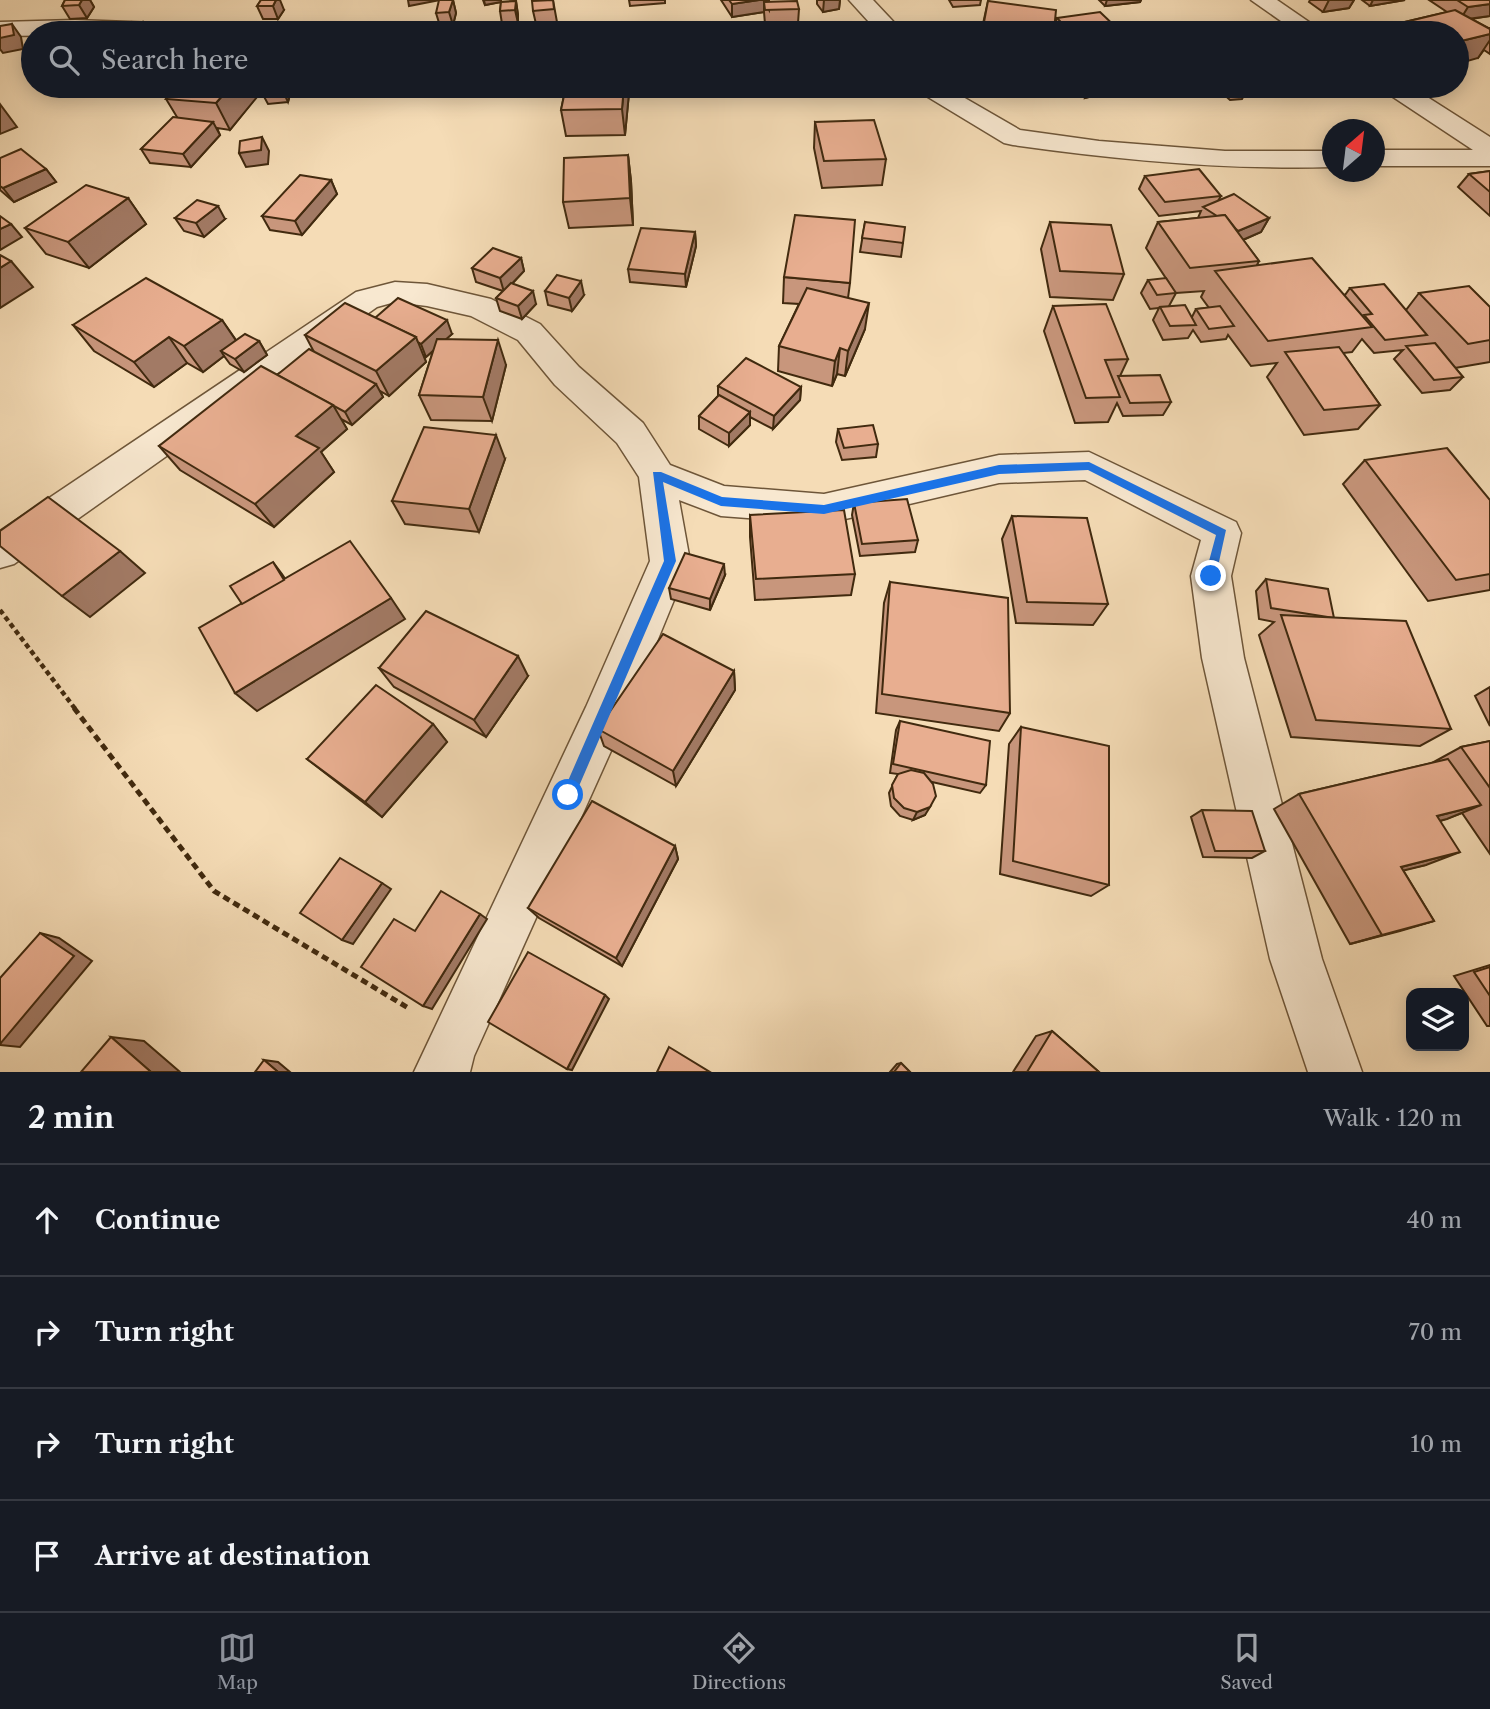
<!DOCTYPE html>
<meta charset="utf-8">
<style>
body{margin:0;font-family:"Libre Caslon Text",serif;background:#20242c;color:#f1f3f6}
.controls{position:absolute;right:21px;bottom:21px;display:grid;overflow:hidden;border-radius:14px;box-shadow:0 4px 18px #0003}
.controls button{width:63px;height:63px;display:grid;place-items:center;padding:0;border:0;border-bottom:2px solid #363941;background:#171b24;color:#f1f3f6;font:35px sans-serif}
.compass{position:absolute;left:1322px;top:119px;width:63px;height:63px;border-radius:50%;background:#171b24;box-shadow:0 4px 18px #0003;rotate:28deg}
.stop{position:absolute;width:21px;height:21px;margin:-16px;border:5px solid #1a73e8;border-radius:50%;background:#fff}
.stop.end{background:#1a73e8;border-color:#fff;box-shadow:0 2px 7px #0008}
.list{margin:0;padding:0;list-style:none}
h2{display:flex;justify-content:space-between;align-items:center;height:91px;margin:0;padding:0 28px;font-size:30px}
h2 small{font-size:23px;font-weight:400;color:#9ea1a6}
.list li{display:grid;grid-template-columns:46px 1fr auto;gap:21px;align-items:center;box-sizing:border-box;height:112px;padding:0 28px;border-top:2px solid #363941}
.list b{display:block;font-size:26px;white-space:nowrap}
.list em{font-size:23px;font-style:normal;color:#9ea1a6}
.icon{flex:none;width:38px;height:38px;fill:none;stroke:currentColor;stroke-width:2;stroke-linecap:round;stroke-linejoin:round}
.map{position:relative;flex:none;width:1490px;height:1072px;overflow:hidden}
.search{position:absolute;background:#171b24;box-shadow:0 4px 18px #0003;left:21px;right:21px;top:21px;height:77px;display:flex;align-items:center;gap:18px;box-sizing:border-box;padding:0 24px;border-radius:38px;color:#9ea1a6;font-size:26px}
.sheet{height:539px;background:#171b24}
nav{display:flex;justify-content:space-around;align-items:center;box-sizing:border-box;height:98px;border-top:2px solid #363941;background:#171b24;font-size:19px;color:#9ea1a6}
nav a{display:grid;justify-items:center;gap:4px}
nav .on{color:#8c9099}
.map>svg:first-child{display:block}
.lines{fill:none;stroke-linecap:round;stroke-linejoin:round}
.street-casing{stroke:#6e5639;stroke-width:3}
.path-far1{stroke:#412a0f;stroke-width:4.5;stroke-dasharray:5 3.5;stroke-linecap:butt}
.path{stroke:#412a0f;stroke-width:5;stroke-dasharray:7 4.5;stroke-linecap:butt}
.street{fill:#f8e8d0;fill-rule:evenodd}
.wall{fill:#c8967c;stroke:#412a0f;stroke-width:2;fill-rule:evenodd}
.shaded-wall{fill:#a27a65;stroke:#412a0f;stroke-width:2}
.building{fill:#e8ae90;stroke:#412a0f;stroke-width:2}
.route{fill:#1a73e8}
</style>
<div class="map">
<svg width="1490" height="1072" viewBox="0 0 1490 1072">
<rect width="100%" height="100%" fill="#f5dcb6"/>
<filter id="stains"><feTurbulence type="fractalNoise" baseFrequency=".00286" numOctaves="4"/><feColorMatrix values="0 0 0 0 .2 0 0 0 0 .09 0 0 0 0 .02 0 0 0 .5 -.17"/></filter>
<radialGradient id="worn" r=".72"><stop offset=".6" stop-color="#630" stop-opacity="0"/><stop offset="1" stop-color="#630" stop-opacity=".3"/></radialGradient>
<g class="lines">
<g class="street-casing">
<g id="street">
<path d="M849,0H873L904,33H879Z"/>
<path d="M1251,0H1277L1325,33H1298Z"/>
<path d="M75,20L238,26L246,28L250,33L0,36V22Z"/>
<path d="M915,86H944L1020,130L1099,141L1225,151H1332V167C1225,170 1119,160 1013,145L1004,143L918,91Z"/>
<path d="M1381,86H1410L1490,137V166H1374V150H1473L1384,91Z"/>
<path d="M395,282L427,284L491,299L540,324L579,367L643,423L670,465L724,486L824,494L999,455L1089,452L1236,522L1241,533L1231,576L1244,658L1322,959L1362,1072H1308L1270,959L1202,658L1191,576L1201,540L1085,480L999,483L824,524L721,516L679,500L690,561L624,722L474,1056L470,1072H414L586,707L650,561L639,477L617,443L555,385L518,340L471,316L427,306L395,302L377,307L14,564L0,568V531L356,292Z"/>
</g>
</g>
<path class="path-far1" d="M0,610L76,710"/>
<path class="path" d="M74,708L214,891L410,1009"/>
<use href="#street" class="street"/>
</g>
<g class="wall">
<path d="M65,0H90L94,7L87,18L70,19L62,6Z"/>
<path d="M261,0L284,10L278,19H263L257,6Z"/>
<path d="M453,0L456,13L453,25L440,26L436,13Z"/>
<path d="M483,0H501V2L516,1L518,15V23L502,24L500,11L501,2L485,5Z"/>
<path d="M553,0L557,22L536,24L533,11Z"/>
<path d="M629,0H665V3L630,6Z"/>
<path d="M721,0H769V2L799,9L798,23L765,24L764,12L732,17Z"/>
<path d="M817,0H840L839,9L823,12L817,4Z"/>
<path d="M949,0H981L980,5L953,7Z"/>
<path d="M1099,0H1141L1140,2L1105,6Z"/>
<path d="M1310,0H1354L1349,8L1323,12L1309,2Z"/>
<path d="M1362,0H1405L1370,6Z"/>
<path d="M1429,0H1490V16L1471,19L1488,28H1490V54L1484,50L1478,58L1457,33H1398L1405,22L1447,12Z"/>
<path d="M988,1L1054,26L1057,18L1122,33H1054L1053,32V33H981Z"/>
<path d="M132,22L149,33H131L127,28Z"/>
<path d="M1175,26L1192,30L1191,33H1124V31L1173,32Z"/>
<path d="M179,86H291L292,87L288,102L268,104L261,91L230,130L217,128L220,135L191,167L150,163L141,149L177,117L166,99Z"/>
<path d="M566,86H640L629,87V93L625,135L566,136L561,110Z"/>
<path d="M1070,86H1132L1085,98Z"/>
<path d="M1142,86H1190L1147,91Z"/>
<path d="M1218,86H1249L1242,99L1230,100L1217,88Z"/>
<path d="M815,122L886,159L882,185L822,188L814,148Z"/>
<path d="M628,155L631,181L633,225L569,228L563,202Z"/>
<path d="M0,158L46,169L56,182L14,202L0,190Z"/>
<path d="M1490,171V216L1458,187L1469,174Z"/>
<path d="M1145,176L1221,196L1218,201L1269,218L1261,232L1243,240L1259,261L1257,265L1345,295L1350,288L1406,310L1419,293L1490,307V362L1455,368L1463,377L1450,390L1422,393L1394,359L1403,350L1374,353L1362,339L1352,352L1343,353L1380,405L1358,429L1304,435L1267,377L1277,363L1251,366L1228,335L1226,339L1201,342L1193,330L1188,338L1163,340L1153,320L1159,308L1150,309L1141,293L1148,280L1171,286L1146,248L1158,222L1198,218L1201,211L1159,216L1139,189ZM1204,291L1201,297L1209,308L1196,309L1192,317L1169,306L1176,293Z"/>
<path d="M331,180L337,194L302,235L270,230L262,216Z"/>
<path d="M128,198L146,224L89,268L46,254L25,228Z"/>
<path d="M175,218L225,219L204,237L184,231Z"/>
<path d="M865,222L903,243L901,257L860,252Z"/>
<path d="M1050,222L1124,274L1113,300L1050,297L1041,249Z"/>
<path d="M695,232L696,246L686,287L630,282L628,269Z"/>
<path d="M521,258L524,271L512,284L536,304L522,319L500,311L496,298L503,291L476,282L472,268Z"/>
<path d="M784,277L850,283L848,298L865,329L845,376L837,374L832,386L778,371L779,346L799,304L783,303Z"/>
<path d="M545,291L584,295L572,311L548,305Z"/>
<path d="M1053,306L1128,359L1120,376L1171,402L1163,415L1123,416L1117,403L1108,422L1075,423L1044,331Z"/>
<path d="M375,318L452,334L446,339L506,365L492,421L431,420L419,395L433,351L426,357L424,356L426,362L389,396L380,391L383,397L352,425L341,419L347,429L321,452L334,472L274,527L180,470L159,446L314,352L305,335Z"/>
<path d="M222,320L236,340L259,341L267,355L244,372L230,364L224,356L203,372L187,363L154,387L94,351L73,325Z"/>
<path d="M718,386L801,387L800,400L773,429L750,417V425L729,446L699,429V416L718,396Z"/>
<path d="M838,429L878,444L876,457L842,460L836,442Z"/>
<path d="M505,459L479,532L405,524L392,501Z"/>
<path d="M1365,460L1490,500V590L1428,601L1343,484Z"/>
<path d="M854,503L918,540L915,552L860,556L852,515Z"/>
<path d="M750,515L855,574L851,595L755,600L750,537Z"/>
<path d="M1012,516L1108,604L1093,625L1016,623L1002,539Z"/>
<path d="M725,575L710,610L671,599L669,588Z"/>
<path d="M1266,579L1334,618L1451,729L1420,746L1291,737L1259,635L1274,622L1259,619L1256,591Z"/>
<path d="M890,582L1010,713L999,731L876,713L884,603Z"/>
<path d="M379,668L528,676L486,737L394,687Z"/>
<path d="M734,671L735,690L676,786L604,746L598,729Z"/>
<path d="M1490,687V726L1475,696Z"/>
<path d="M900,721L986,785L980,793L932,782L925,815L913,820L900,816L891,806L889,793L898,774L890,773L896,730Z"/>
<path d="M433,724L447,742L382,817L307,759Z"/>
<path d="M1021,727L1109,885L1091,896L1000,874L1009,744Z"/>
<path d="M1490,741V854L1462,813L1440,821L1426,865L1403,870L1434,921L1350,944L1274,809L1299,794L1432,763L1461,747Z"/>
<path d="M1202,810L1265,851L1252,858L1203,857L1191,817Z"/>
<path d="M675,846L678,859L622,966L539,918L528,908Z"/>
<path d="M1490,965V1026H1487L1454,976Z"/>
<path d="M1052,1031L1099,1072H1013L1036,1036Z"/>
<path d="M901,1063L910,1072H890L897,1064Z"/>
</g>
<g class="shaded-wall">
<path d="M82,0H90L94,7L87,18L79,5Z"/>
<path d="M276,0H280L284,10L278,19L273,6Z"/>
<path d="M408,0H440L409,6Z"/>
<path d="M453,0L456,13L453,25L449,12Z"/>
<path d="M484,0H501V2L485,5Z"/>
<path d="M759,0H769V10L764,2V12L732,17V4Z"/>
<path d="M824,0H840L839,9L823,12Z"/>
<path d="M1107,0H1141L1140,2L1105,6Z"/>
<path d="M1329,0H1354L1349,8L1323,12Z"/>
<path d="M1373,0H1405L1370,6Z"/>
<path d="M516,1L518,15V23L515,10Z"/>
<path d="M1490,4V16L1460,20L1468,7Z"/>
<path d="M143,22L149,33H142L139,28Z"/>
<path d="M12,24L21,37L23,49L3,53L0,49V38Z"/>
<path d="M1490,34V40L1478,58L1457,64V42Z"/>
<path d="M41,86H61L44,90Z"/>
<path d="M231,86H266L230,130L216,103Z"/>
<path d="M282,86H291L292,87L288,102L282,89Z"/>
<path d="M624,86H628L629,93L625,135L622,109Z"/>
<path d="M1089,86H1132L1085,98Z"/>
<path d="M1150,86H1190L1147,91Z"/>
<path d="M0,104L17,127L0,134Z"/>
<path d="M213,122L220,135L191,167L183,154Z"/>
<path d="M262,137L269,151L268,164L246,167L239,153Z"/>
<path d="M628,155L631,181L633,225L630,198Z"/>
<path d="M46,169L56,182L14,202L3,188Z"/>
<path d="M331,180L337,194L302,235L295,221Z"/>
<path d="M128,198L146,224L89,268L68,242Z"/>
<path d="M218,206L225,219L204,237L196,223Z"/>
<path d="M1269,218L1261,232L1231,245L1238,231Z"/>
<path d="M11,224L22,237L0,250V229Z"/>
<path d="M695,232L696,246L686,287L685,274Z"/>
<path d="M521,258L524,271L504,292L500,278Z"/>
<path d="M11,261L33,287L0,308V268Z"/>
<path d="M581,281L584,295L572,311L569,298Z"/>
<path d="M533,291L536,304L522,319L518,306Z"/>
<path d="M869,303L865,329L845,376L848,351Z"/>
<path d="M222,320L239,345L221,351L224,356L203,372L184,346Z"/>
<path d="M447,320L452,334L426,357L421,344Z"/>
<path d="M169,337L187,363L154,387L134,362Z"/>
<path d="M416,337L426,362L389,396L376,371Z"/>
<path d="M498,340L506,365L492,421L483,397Z"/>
<path d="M259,341L267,355L244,372L235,359Z"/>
<path d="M840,348L837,374L832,386L835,361Z"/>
<path d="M376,384L383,397L352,425L345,412Z"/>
<path d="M801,387L800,400L773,429L774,416Z"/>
<path d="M333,405L347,429L321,452L334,472L274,527L255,504L296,436Z"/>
<path d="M750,412V425L729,446V433Z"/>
<path d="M496,435L505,459L479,532L469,509Z"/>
<path d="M120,551L145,573L90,617L62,596Z"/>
<path d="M273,562L282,574L298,598L289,587Z"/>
<path d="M724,564L725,575L710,610V599Z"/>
<path d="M391,598L405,619L257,711L235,693Z"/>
<path d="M518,656L528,676L486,737L474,720Z"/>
<path d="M734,671L735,690L676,786L673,771Z"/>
<path d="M433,724L447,742L382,817L365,802Z"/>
<path d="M1481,805L1447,819L1405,830L1437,816Z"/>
<path d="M930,807L925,815L913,820L917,812Z"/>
<path d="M675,846L678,859L622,966L616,958Z"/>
<path d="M1460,852L1426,865L1369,879L1401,867Z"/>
<path d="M382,883L391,889L353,944L342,940Z"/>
<path d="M480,914L487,919L432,1009L423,1006Z"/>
<path d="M1434,921L1400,931L1350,944L1382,935Z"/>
<path d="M40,933L59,938L92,961L20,1047L0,1045Z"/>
<path d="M605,995L609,999L572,1070L567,1069Z"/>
<path d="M111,1037L144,1041L180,1072H151Z"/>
<path d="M264,1060L278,1062L290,1072H278Z"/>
</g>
<g class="building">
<path d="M65,0H82L79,5L62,6Z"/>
<path d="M261,0H276L273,6H257Z"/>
<path d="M439,0H453L449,12L436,13Z"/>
<path d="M553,0L554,9L533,11L532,1Z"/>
<path d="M729,0H759L732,4Z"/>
<path d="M1457,0H1490V4L1468,7Z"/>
<path d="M516,1L515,10L500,11L501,2Z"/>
<path d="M797,1L799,9L765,10L764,2Z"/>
<path d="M988,1L1056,10L1054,31L984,22Z"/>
<path d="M1455,10L1490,29V34L1457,42V33H1424L1405,22Z"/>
<path d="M1100,12L1122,33H1071L1057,18Z"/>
<path d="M132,22H143L139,28H127Z"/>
<path d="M12,24L14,35L0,38V26Z"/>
<path d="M1187,25L1192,30L1180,31L1175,26Z"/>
<path d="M945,26L954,33H927L924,32Z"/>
<path d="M1164,27L1169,32L1158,33H1126L1124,31Z"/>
<path d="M546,29L592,30L591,33H545Z"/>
<path d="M1188,30L1191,33H1158Z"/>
<path d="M1236,31L1238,33L1226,32Z"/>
<path d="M33,58V72L30,59Z"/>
<path d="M179,86H231L216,103L166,99Z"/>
<path d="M262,86H282V89L261,91Z"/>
<path d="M566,86H624L622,109L561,110Z"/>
<path d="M173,117L213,122L183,154L141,149Z"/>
<path d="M874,120L886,159L824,161L815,122Z"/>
<path d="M262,137L261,150L239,153L240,141Z"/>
<path d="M21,149L46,169L3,188L0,186V158Z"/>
<path d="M628,155L630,198L563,202L564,158Z"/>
<path d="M1199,169L1221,196L1165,202L1145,176Z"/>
<path d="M1490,171V192L1469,174Z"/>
<path d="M300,175L331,180L295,221L262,216Z"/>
<path d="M86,185L128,198L68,242L25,228Z"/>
<path d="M1234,194L1269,218L1238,231L1236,229L1225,215L1217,216L1203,207Z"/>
<path d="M197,200L218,206L196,223L175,218Z"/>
<path d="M795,215L855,220L850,283L784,277Z"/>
<path d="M1225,215L1259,261L1190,268L1158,222Z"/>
<path d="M0,216L11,224L0,229Z"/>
<path d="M865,222L905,227L903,243L862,238Z"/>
<path d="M1050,222L1111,225L1124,274L1060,271Z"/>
<path d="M641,228L695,232L685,274L628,269Z"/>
<path d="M493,248L521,258L500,278L472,268Z"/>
<path d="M0,255L11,261L0,268Z"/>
<path d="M1312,258L1372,327L1268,341L1215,271Z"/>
<path d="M557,275L581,281L569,298L545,291Z"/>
<path d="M146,278L222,320L184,346L169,337L134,362L73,325Z"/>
<path d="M1166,278L1176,293L1157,295L1148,280Z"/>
<path d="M511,283L533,291L518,306L496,298Z"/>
<path d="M1384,284L1427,335L1385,340L1364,315L1372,314L1350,288Z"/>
<path d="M1469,286L1490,307V340L1468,344L1419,293Z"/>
<path d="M807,288L869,303L848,351L840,348L835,361L779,346Z"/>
<path d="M398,298L447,320L421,344L418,342L416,337L375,318Z"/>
<path d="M345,303L416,337L376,371L305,335Z"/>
<path d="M1106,304L1128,359L1105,360L1120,397L1086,398L1053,306Z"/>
<path d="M1185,305L1196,325L1170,326L1160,307Z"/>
<path d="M1220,306L1234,326L1209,329L1196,309Z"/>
<path d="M245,334L259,341L235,359L221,351Z"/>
<path d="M437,339L498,340L483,397L419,395Z"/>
<path d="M1435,343L1463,377L1434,380L1406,346Z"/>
<path d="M1339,347L1380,405L1324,410L1285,352Z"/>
<path d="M309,349L376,384L345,412L277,375Z"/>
<path d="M746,358L801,387L774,416L718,386Z"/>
<path d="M261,366L333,405L296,436L319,448L255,504L159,446Z"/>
<path d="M1160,375L1171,402L1130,403L1118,376Z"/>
<path d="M719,395L750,412L729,433L699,416Z"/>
<path d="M873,425L878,444L844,448L838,429Z"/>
<path d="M424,427L496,435L469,509L392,501Z"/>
<path d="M1447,448L1490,500V574L1456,580L1365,460Z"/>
<path d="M48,497L120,551L62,596L0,546V531Z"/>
<path d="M907,499L918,540L862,544L854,503Z"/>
<path d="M844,510L855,574L756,579L750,515Z"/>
<path d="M1012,516L1087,518L1108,604L1027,602Z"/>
<path d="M350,541L391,598L235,693L199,628Z"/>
<path d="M685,553L724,564L710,599L669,588Z"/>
<path d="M273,562L284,580L242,604L230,586Z"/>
<path d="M1266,579L1328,589L1334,618L1271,608Z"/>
<path d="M890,582L1008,598L1010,713L882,694Z"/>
<path d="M426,611L518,656L474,720L379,668Z"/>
<path d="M1281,615L1406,621L1451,729L1316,720Z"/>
<path d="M663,634L734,671L673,771L598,729Z"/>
<path d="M376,685L433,724L365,802L307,759Z"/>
<path d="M900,721L990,741L986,785L893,764Z"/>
<path d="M1021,727L1109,746V885L1013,861Z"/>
<path d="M1490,741V788L1461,747Z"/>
<path d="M1448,759L1481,805L1437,816L1460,852L1401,867L1434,921L1382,935L1299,794Z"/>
<path d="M911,770L924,773L933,784L936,796L930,807L917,812L904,808L894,798L892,785L898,774Z"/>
<path d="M592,801L675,846L616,958L528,908Z"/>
<path d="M1202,810L1252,811L1265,851H1215Z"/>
<path d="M340,858L382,883L342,940L300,913Z"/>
<path d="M441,891L480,914L423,1006L361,967L394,919L415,931Z"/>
<path d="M40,933L74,956L0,1044V978Z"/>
<path d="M528,952L605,995L567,1069L488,1022Z"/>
<path d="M1490,967V996L1474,972Z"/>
<path d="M1052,1031L1099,1072H1027Z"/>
<path d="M111,1037L151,1072H81Z"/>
<path d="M669,1047L710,1072H657Z"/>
<path d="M264,1060L278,1072H255Z"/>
<path d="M901,1063L910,1072H894Z"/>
</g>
<path class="route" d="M1089,462L1226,530L1215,580L1211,581L1205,576L1216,535L1088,470L999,474L824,514L721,506L663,482L676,561L573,800H564V790L664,561L653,472H661L722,497L824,505L999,465Z"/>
<rect width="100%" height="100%" filter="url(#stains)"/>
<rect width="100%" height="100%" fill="url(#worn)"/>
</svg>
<div class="controls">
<button><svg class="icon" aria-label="layers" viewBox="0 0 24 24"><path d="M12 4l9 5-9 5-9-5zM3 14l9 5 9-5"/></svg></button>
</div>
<svg class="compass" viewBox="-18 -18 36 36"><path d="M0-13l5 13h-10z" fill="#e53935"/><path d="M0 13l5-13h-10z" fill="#9ea1a6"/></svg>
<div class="stop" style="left:568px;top:795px"></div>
<div class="stop end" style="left:1211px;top:576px"></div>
<div class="search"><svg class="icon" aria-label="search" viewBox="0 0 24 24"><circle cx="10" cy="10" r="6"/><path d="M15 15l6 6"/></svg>Search here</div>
</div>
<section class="sheet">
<h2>2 min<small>Walk · 120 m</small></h2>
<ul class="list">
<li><svg class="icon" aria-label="ahead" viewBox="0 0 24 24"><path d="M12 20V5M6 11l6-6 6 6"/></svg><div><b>Continue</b></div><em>40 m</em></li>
<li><svg class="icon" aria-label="right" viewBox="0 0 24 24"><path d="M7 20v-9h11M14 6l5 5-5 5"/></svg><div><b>Turn right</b></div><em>70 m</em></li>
<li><svg class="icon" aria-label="right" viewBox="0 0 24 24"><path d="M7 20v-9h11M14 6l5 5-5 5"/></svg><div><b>Turn right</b></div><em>10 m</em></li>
<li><svg class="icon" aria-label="arrive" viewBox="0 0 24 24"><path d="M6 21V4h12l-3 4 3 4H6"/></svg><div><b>Arrive at destination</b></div></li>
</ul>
</section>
<nav>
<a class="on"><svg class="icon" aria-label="map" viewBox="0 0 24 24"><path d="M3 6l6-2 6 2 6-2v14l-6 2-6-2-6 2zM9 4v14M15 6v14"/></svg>Map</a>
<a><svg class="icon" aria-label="directions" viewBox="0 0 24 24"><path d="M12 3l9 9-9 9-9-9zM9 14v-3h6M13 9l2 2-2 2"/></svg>Directions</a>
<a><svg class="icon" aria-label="saved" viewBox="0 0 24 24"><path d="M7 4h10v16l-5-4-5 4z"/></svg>Saved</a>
</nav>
